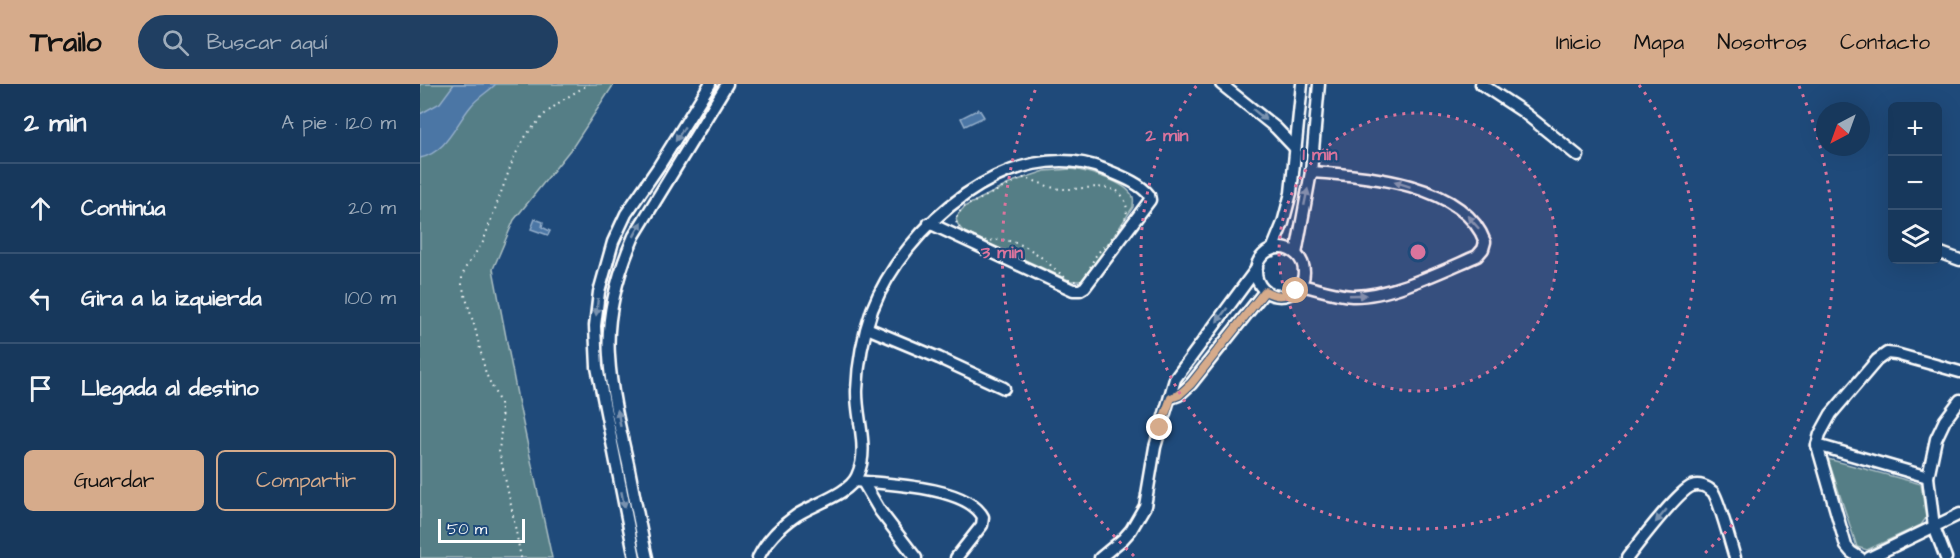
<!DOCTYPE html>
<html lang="es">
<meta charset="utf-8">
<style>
body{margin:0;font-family:"Architects Daughter",sans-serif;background:#203f62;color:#f1f3f6}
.controls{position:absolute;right:18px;top:18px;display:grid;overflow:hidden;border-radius:9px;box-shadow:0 6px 24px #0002}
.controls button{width:54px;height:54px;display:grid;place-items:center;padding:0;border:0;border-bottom:2px solid #365272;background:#17385c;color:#f1f3f6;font:30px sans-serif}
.compass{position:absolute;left:1396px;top:18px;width:54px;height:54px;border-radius:50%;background:#17385c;box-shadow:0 6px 24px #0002;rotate:221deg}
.scale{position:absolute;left:18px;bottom:15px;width:87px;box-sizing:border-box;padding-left:6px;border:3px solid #fff;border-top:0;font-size:16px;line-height:21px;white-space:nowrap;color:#fff;-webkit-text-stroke:4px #1f4a7a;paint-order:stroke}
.stop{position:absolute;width:18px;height:18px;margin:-14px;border:4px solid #d6ab8b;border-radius:50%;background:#fff}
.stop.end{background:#d6ab8b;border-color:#fff;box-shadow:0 2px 6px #0008}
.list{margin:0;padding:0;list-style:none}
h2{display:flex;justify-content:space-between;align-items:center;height:78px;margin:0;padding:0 24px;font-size:26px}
h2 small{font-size:20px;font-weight:400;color:#9eacbb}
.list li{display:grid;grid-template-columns:39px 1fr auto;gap:18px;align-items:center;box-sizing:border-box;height:90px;padding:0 24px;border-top:2px solid #365272}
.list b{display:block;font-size:22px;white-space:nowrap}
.list em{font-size:20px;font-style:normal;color:#9eacbb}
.actions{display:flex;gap:12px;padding:18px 24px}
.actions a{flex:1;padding:14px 0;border:2px solid #d6ab8b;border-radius:9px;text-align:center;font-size:21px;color:#d6ab8b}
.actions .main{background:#d6ab8b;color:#111}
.icon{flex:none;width:33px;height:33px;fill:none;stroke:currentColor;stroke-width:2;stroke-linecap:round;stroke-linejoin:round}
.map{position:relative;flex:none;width:1540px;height:474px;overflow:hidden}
header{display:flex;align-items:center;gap:36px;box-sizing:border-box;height:84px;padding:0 30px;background:#d6ab8b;color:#111}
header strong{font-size:28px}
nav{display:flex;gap:33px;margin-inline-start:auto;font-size:21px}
.search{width:420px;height:54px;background:#203f62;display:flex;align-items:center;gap:15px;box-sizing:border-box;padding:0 21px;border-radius:33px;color:#9eacbb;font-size:22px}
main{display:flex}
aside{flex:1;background:#17385c}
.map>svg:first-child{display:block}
.green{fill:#547e86;stroke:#aabec2;stroke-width:1.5}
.water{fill:#4b76a5;stroke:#93adc9;stroke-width:1.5}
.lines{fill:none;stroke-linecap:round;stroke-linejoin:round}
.minor-casing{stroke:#fff;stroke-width:15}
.path{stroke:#fff;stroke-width:2;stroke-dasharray:1.5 4.5;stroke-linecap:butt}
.minor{stroke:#1f4a7a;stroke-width:10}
.oneway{fill:#7992af}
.route{stroke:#d6ab8b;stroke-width:8}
.ring{fill:none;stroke:#da749d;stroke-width:3;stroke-dasharray:3 6}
.centre{fill:#da749d;stroke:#1f4a7a;stroke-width:3}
.ring-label{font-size:18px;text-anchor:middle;font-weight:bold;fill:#da749d;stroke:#1f4a7a;stroke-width:4.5;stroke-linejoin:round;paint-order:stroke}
</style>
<header>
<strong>Trailo</strong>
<div class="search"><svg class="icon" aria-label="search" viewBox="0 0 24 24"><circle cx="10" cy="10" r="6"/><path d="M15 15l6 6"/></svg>Buscar aquí</div>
<nav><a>Inicio</a><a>Mapa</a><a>Nosotros</a><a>Contacto</a></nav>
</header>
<main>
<aside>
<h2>2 min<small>A pie · 120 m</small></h2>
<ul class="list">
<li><svg class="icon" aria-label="ahead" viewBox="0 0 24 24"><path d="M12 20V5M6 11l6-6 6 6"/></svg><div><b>Continúa</b></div><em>20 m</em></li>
<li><svg class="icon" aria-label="left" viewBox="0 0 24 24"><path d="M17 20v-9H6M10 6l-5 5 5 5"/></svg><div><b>Gira a la izquierda</b></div><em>100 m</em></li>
<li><svg class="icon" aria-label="arrive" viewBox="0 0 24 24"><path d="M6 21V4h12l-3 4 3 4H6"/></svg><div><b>Llegada al destino</b></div></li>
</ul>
<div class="actions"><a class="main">Guardar</a><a>Compartir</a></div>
</aside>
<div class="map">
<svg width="1540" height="474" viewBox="0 0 1540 474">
<rect width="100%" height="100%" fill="#1f4a7a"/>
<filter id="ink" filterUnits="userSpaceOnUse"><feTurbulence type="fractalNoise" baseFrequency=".0167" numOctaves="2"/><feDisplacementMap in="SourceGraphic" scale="12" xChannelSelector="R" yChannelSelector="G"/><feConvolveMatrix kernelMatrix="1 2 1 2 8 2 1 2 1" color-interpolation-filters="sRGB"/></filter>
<g filter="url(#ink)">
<g class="green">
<path d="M0,0H194L154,61L94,136L73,185L98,316L132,474H0Z"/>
<path d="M651,85C666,87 706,97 713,113C714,116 713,119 713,123L669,190L662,197H651L544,148C533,137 534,132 546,122L595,97L625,87Z"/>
<path d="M1408,375L1501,400L1506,434L1501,441L1447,466L1437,463Z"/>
</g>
<g class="water">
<path d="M34,0H76C68,8 58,13 51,22C35,41 27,68 0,74V30L20,19Z"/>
<path d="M559,25L564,33L545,42L541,34Z"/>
<path d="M115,135L123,138L122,143L130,147L128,151L111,145Z"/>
</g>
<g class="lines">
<g class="minor-casing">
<g id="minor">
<path d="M801,0L856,44L875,64"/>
<path d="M1061,0L1102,27L1158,72"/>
<circle cx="860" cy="188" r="24"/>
<path d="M852,166L863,139L871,109L882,0"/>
<path d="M1518,168L1540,176"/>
<path d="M876,170L891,88L899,0"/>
<path d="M881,201C898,205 915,211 932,212C970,213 1022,187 1057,172L1063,165L1065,158C1044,99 944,91 891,88"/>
<path d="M447,244L519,274L584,304"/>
<path d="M751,314L759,311L771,300L845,207"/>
<path d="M1397,361L1508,393"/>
<path d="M435,397C466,400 547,402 563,433L562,441L536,474"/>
<path d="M443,398L460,427L496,474"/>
<path d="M215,474L177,283L175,242L179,208L193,158L206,130L239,82L290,0"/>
<path d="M227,474C220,443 214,411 208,380C200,345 191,308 189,272C186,231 198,189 214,152L307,0"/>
<path d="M338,474C347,456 361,442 377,431C394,420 429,410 437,392C450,365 436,334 437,306C438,279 443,252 452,226C484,143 592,47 686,86C700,92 720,99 729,111L730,116L665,203L660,206H653L509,139"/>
<path d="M680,474L703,455L711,446L725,422L735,363L755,295L837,184"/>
<path d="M1207,474C1218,460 1258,407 1272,402C1279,399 1288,403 1293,408C1299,416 1311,461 1315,474"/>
<path d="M1440,474L1431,468L1426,462L1397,361L1400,350L1411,330L1457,276L1467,269L1476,270L1540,288"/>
<path d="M1449,474L1540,430"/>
<path d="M1526,474L1514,443L1508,393L1516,355L1525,336L1540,316"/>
</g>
</g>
<g class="path">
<path d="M603,94C617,96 629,105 643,105C659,106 679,100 694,106C699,107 702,111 704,115C715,137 690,154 678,169C670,178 671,188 662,197H651L647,195C634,185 621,171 606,163C600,160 591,157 584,156C577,155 568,158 561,156C542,151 525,138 546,122Z"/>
<path d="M101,474L91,421L79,367L82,337L80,319L66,290L55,244L42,201V192L46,183L63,158L94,73L107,50L125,30L141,17L169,0"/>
</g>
<use href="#minor" class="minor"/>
</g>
<defs><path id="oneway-solid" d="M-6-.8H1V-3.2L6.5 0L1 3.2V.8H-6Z" transform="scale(1.5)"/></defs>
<g class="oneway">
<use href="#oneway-solid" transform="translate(840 31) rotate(39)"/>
<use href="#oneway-solid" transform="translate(260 50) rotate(122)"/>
<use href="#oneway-solid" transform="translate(982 100) rotate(-162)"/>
<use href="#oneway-solid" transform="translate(886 113) rotate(-78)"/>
<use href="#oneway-solid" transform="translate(1053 138) rotate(-132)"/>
<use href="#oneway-solid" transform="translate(218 145) rotate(-61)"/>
<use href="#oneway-solid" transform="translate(938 211) rotate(-2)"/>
<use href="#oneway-solid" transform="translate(177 223) rotate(96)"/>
<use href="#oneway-solid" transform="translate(802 231) rotate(127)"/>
<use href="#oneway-solid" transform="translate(199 334) rotate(-100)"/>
<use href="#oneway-solid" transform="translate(203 416) rotate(79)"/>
<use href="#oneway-solid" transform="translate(1241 432) rotate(130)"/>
</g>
</g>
<g class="lines" filter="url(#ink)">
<path class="route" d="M740,344L751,314L759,311L771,300L845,207C856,213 864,213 876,207"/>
</g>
<circle cx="998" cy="168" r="139" fill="#da749d" fill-opacity=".12"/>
<g class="ring">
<circle cx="998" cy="168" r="139"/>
<path d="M1219 1A277 277 0 1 1 777 1"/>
<path d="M714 472A416 416 0 0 1 617 2M1379 2A416 416 0 0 1 1282 472"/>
</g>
<circle cx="998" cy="168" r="9" class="centre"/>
<g class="ring-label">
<text x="747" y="57">2 min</text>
<text x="900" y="76">1 min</text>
<text x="582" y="174">3 min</text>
</g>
</svg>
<div class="controls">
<button>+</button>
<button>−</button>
<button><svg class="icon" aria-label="layers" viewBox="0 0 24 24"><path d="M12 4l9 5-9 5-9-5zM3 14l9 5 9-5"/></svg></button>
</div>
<svg class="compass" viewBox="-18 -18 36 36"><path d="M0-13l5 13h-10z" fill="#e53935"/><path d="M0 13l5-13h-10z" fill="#9eacbb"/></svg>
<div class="scale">50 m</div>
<div class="stop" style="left:876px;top:207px"></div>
<div class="stop end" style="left:740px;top:344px"></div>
</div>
</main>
